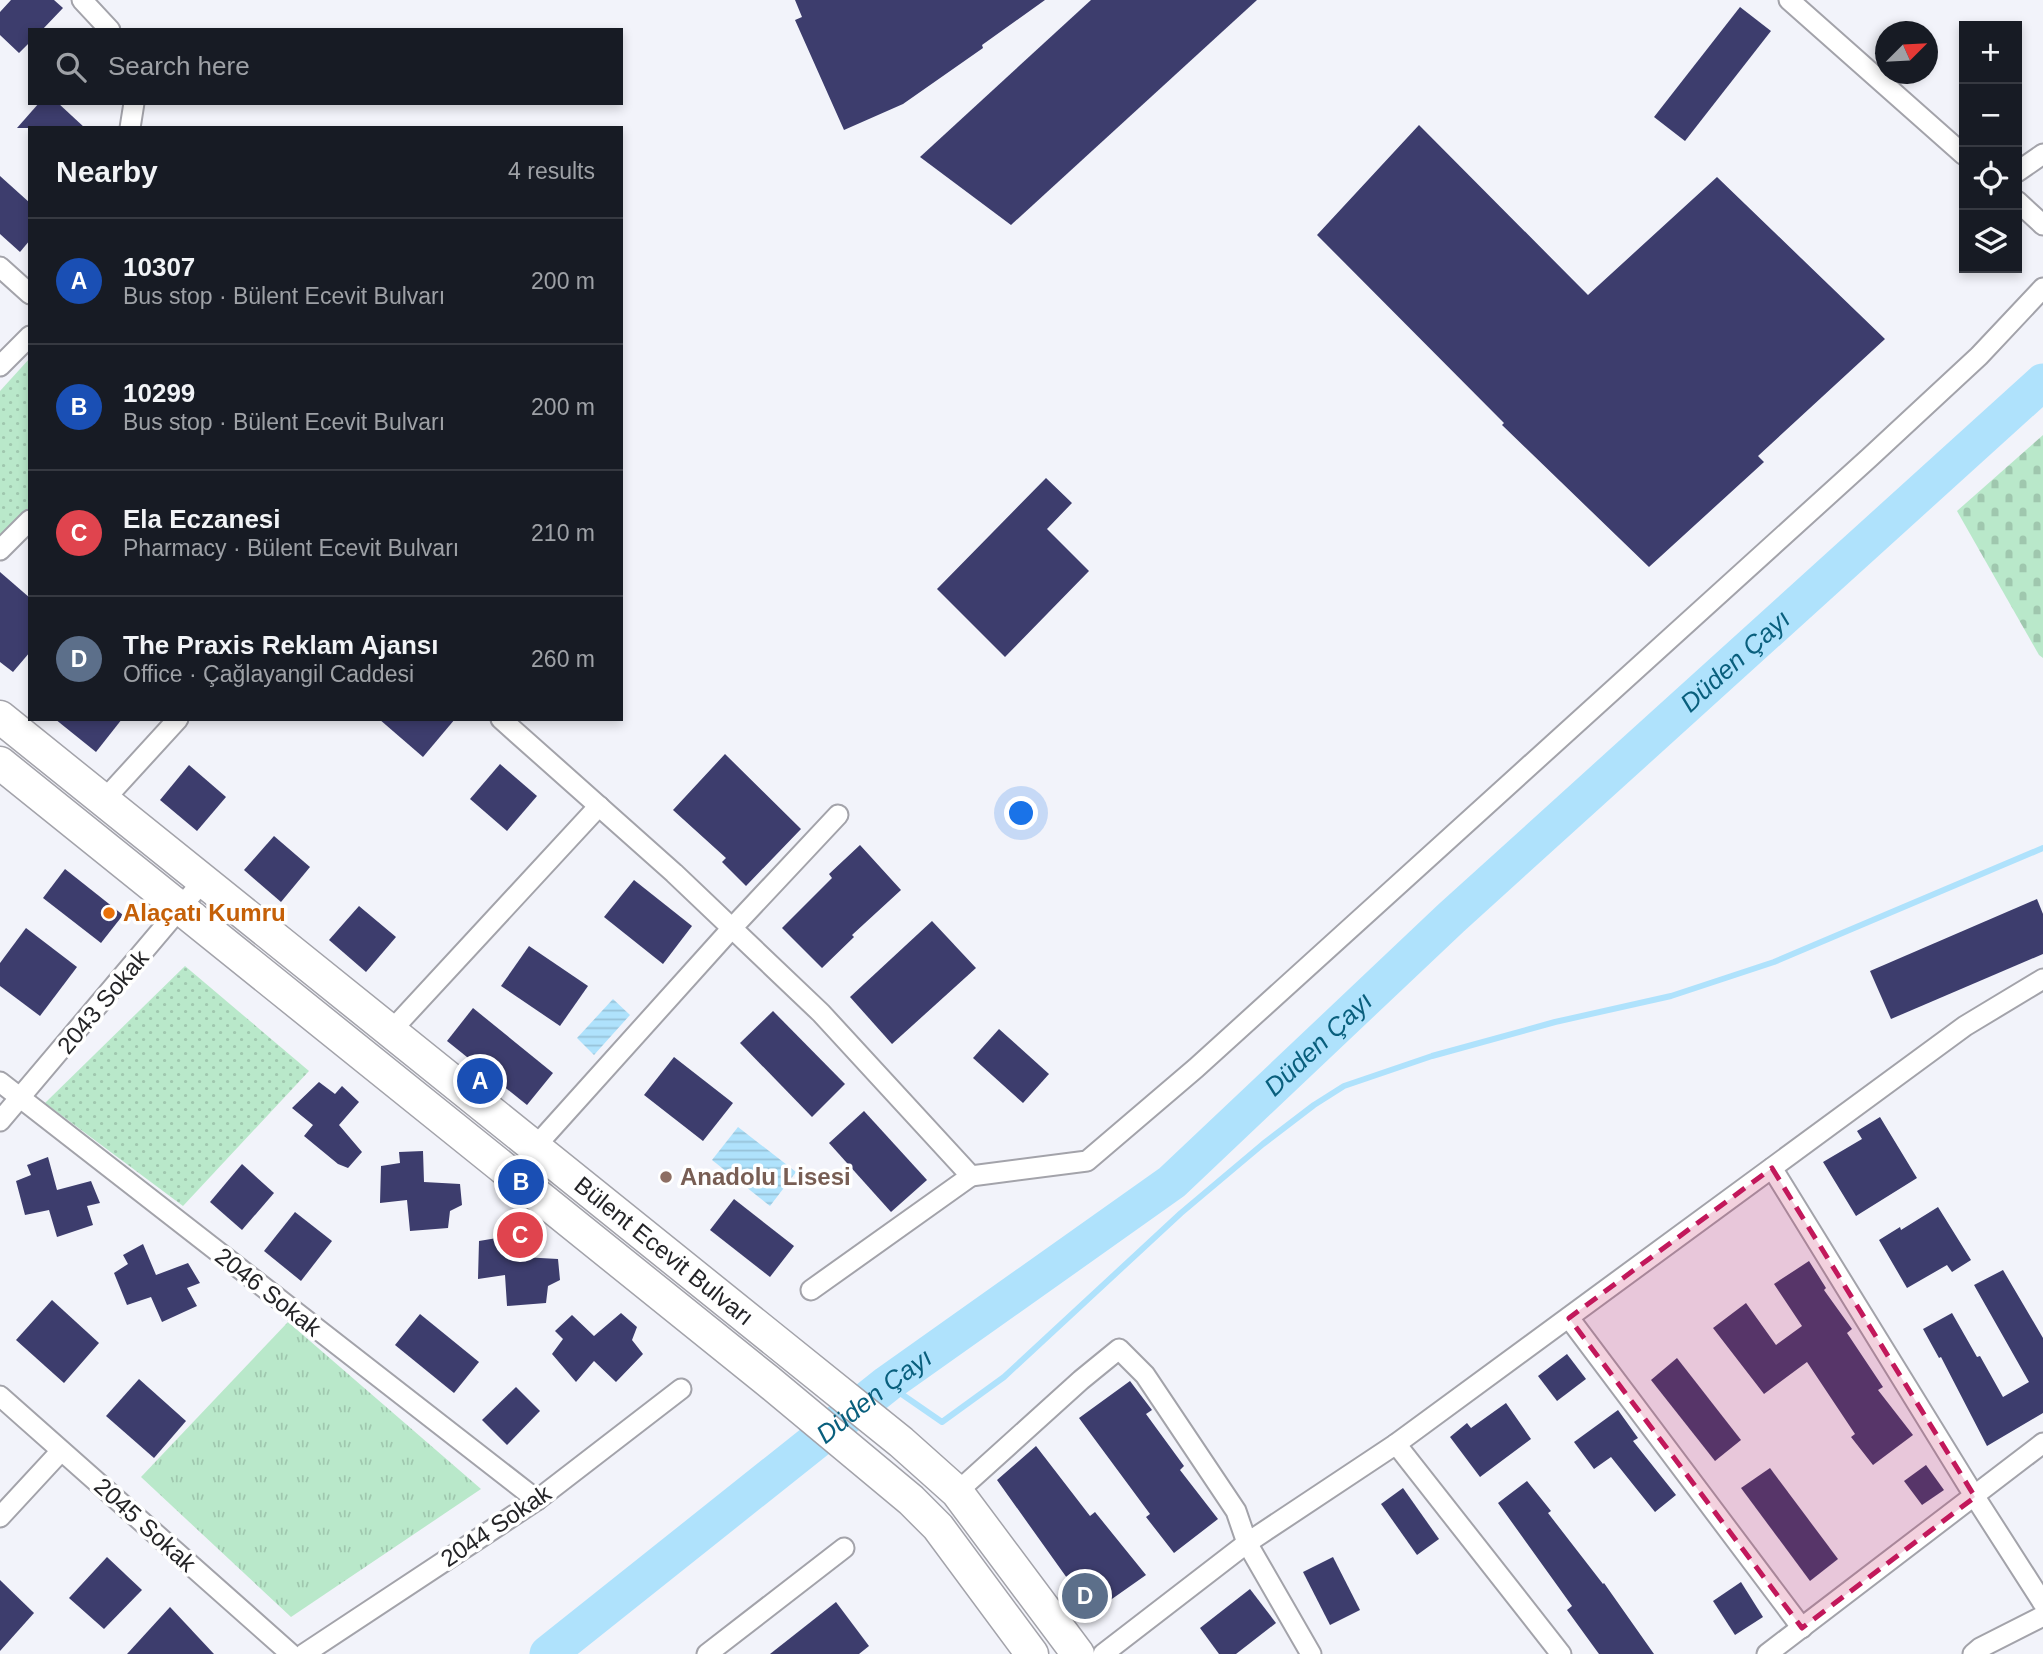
<!DOCTYPE html>
<meta charset="utf-8">
<style>
body{margin:0;font-family:Helvetica,sans-serif;background:#242831;color:#f1f3f6}
.controls{position:absolute;right:21px;top:21px;display:grid;overflow:hidden;border-radius:0px;box-shadow:0 4px 10px #0003}
.controls button{width:63px;height:63px;display:grid;place-items:center;padding:0;border:0;border-bottom:2px solid #363941;background:#171b24;color:#f1f3f6;font:35px sans-serif}
.compass{position:absolute;left:1875px;top:21px;width:63px;height:63px;border-radius:50%;background:#171b24;box-shadow:0 4px 10px #0003;rotate:66deg}
.you{position:absolute;left:1022px;top:814px;width:24px;height:24px;margin:-18px;border:5px solid #fff;border-radius:50%;background:#1a73e8;box-shadow:0 0 0 10px #1a73e833}
.badge{display:grid;place-items:center;width:46px;height:46px;border-radius:50%;background:#7c3aed;color:#fff;font-size:23px;font-weight:700}
.pin{position:absolute;translate:-50% -50%;border:4px solid #fff;box-shadow:0 2px 7px #0006}
.list{margin:0;padding:0;list-style:none}
h2{display:flex;justify-content:space-between;align-items:center;height:91px;margin:0;padding:0 28px;font-size:30px}
h2 small{font-size:23px;font-weight:400;color:#9ea1a6}
.list li{display:grid;grid-template-columns:46px 1fr auto;gap:21px;align-items:center;box-sizing:border-box;height:126px;padding:0 28px;border-top:2px solid #363941}
.list b{display:block;font-size:26px;white-space:nowrap}
.list p{margin:0;font-size:23px;white-space:nowrap;color:#9ea1a6}
.list em{font-size:23px;font-style:normal;color:#9ea1a6}
.icon{flex:none;width:38px;height:38px;fill:none;stroke:currentColor;stroke-width:2;stroke-linecap:round;stroke-linejoin:round}
.map{position:relative;flex:none;width:2043px;height:1654px;overflow:hidden}
.search{position:absolute;background:#171b24;box-shadow:0 4px 10px #0003;left:28px;top:28px;width:595px;height:77px;display:flex;align-items:center;gap:18px;box-sizing:border-box;padding:0 24px;border-radius:0px;color:#9ea1a6;font-size:26px}
.panel{position:absolute;background:#171b24;box-shadow:0 4px 10px #0003;left:28px;top:126px;width:595px;height:595px;border-radius:0px}
.map>svg:first-child{display:block}
.grass{fill:url(#grass-tufts)}
.cemetery{fill:url(#cemetery-stones)}
.park{fill:url(#park-dots)}
.water{fill:url(#water-rules)}
.lines{fill:none;stroke-linecap:round;stroke-linejoin:round}
.stream{stroke:#afe2fc;stroke-width:6}
.river{stroke:#afe2fc;stroke-width:37}
.building{fill:#3d3d6d}
.minor-casing{stroke:#a3a3aa;stroke-width:23}
.primary-casing{stroke:#a3a3aa;stroke-width:35}
.minor{stroke:#fff;stroke-width:19}
.primary{stroke:#fff;stroke-width:32}
.marked{fill:#c2185b;fill-opacity:0.2;stroke:#c2185b;stroke-width:5;stroke-dasharray:14 9;stroke-linejoin:round}
.food-dot{fill:#e8710a;stroke:#fff;stroke-width:2.5}
.education-dot{fill:#8d6e63;stroke:#fff;stroke-width:2.5}
.labels{text-anchor:middle;stroke-width:7;stroke-linejoin:round;paint-order:stroke}
.food-label{font-size:24px;font-weight:bold;fill:#c56008;stroke:#fff;text-anchor:start}
.street-label{font-size:24px;fill:#242427;stroke:#fff}
.education-label{font-size:24px;font-weight:bold;fill:#785e54;stroke:#fff;text-anchor:start}
.water-label{font-size:26px;font-style:italic;fill:#095f7d;stroke:#fff}
</style>
<div class="map">
<svg width="2043" height="1654" viewBox="0 0 2043 1654">
<defs>
<pattern id="grass-tufts" width="24" height="20" patternUnits="userSpaceOnUse" patternTransform="scale(1.75)"><rect width="24" height="20" fill="#b9e8ca"/><path d="M3 7l-1-3M5 7V3M7 7l1-3M15 17l-1-3M17 17v-4M19 17l1-3" fill="none" stroke="#9fc7ae"/></pattern>
<pattern id="cemetery-stones" width="16" height="16" patternUnits="userSpaceOnUse" patternTransform="scale(1.75)"><rect width="16" height="16" fill="#b9e8ca"/><path d="M2 7V4a2 2 0 0 1 4 0v3zM10 15v-3a2 2 0 0 1 4 0v3z" fill="#9fc7ae"/></pattern>
<pattern id="park-dots" width="8" height="8" patternUnits="userSpaceOnUse" patternTransform="scale(1.75)"><rect width="8" height="8" fill="#b9e8ca"/><path d="M2 2h.1M6 6h.1" fill="none" stroke="#9fc7ae" stroke-width="1.8" stroke-linecap="round"/></pattern>
<pattern id="water-rules" width="6" height="5" patternUnits="userSpaceOnUse" patternTransform="scale(1.75)"><rect width="6" height="5" fill="#afe2fc"/><path d="M0 2.5h6" fill="none" stroke="#96c2d8"/></pattern>
</defs>
<rect width="100%" height="100%" fill="#f2f3fa"/>
<path class="grass" d="M288,1322L481,1489L291,1617L141,1477Z"/>
<path class="cemetery" d="M2043,435V658L2039,655L1957,511Z"/>
<g class="park">
<path d="M30,358V509L0,538V391Z"/>
<path d="M185,966L309,1071L183,1206L45,1103Z"/>
</g>
<g class="water">
<path d="M613,999L630,1015L594,1055L577,1038Z"/>
<path d="M738,1127L796,1172L770,1206L712,1160Z"/>
</g>
<g class="lines">
<path class="stream" d="M887,1384L942,1422L1004,1377L1181,1213L1263,1144L1314,1105L1344,1086L1432,1056L1555,1022L1671,996L1774,962L2043,848"/>
<path class="river" id="s1" d="M548,1654L887,1384L1172,1182L1451,918L2043,382"/>
</g>
<g class="building">
<path d="M11,0H54L63,8L42,30H30V42L19,53L0,35V12Z"/>
<path d="M795,0H1045L982,45L983,48L903,104L844,130L795,20L802,17Z"/>
<path d="M1091,0H1257L1011,225L920,157Z"/>
<path d="M1740,7L1771,31L1685,141L1654,117Z"/>
<path d="M39,103H58L85,128H17Z"/>
<path d="M1419,125L1588,295L1717,177L1885,339L1758,456L1764,462L1649,567L1502,425L1504,423L1317,235Z"/>
<path d="M0,176L30,203V240L20,252L0,234Z"/>
<path d="M1046,478L1072,503L1047,529L1089,571L1005,657L937,589Z"/>
<path d="M0,572L30,598V652L13,672L0,662Z"/>
<path d="M55,719H122L96,752Z"/>
<path d="M379,719H455L423,757Z"/>
<path d="M725,754L801,829L746,886L722,862L726,858L673,810Z"/>
<path d="M500,764L537,796L507,831L470,799Z"/>
<path d="M189,765L226,797L197,831L160,800Z"/>
<path d="M274,836L310,867L281,902L244,870Z"/>
<path d="M860,845L901,890L852,935L854,937L822,968L782,928L832,878L829,874Z"/>
<path d="M65,869L123,915L101,943L43,898Z"/>
<path d="M634,880L692,926L663,964L604,917Z"/>
<path d="M2037,899L2043,914V954L1891,1019L1870,971Z"/>
<path d="M359,906L396,937L366,972L329,940Z"/>
<path d="M932,921L976,968L892,1044L850,997Z"/>
<path d="M26,928L77,967L40,1016L0,986V963Z"/>
<path d="M529,946L588,986L560,1026L501,986Z"/>
<path d="M473,1008L553,1073L527,1105L447,1041Z"/>
<path d="M773,1011L845,1084L812,1117L740,1043Z"/>
<path d="M999,1029L1049,1074L1023,1103L973,1058Z"/>
<path d="M674,1057L733,1103L703,1141L644,1095Z"/>
<path d="M319,1082L335,1094L342,1086L359,1102L339,1125L362,1152L348,1168L338,1164L304,1136L313,1125L292,1108Z"/>
<path d="M864,1111L927,1180L891,1212L829,1143Z"/>
<path d="M1880,1117L1917,1178L1856,1216L1823,1162L1862,1139L1857,1131Z"/>
<path d="M423,1151L424,1182L460,1184L462,1205L450,1211L448,1228L410,1231L407,1200L380,1203L381,1166L400,1163L399,1152Z"/>
<path d="M48,1157L57,1190L91,1181L100,1203L87,1206L93,1225L57,1237L49,1210L25,1215L16,1181L31,1175L27,1165Z"/>
<path d="M242,1164L274,1193L242,1230L210,1202Z"/>
<path d="M734,1199L794,1246L770,1277L710,1230Z"/>
<path d="M1938,1207L1971,1260L1952,1272L1947,1265L1907,1288L1879,1240L1900,1227L1901,1230Z"/>
<path d="M295,1212L332,1241L301,1281L264,1251Z"/>
<path d="M521,1226L522,1257L558,1259L560,1280L548,1286L546,1303L507,1306L505,1275L478,1279L479,1241L497,1238V1227Z"/>
<path d="M143,1244L156,1275L188,1263L200,1283L187,1288L197,1306L162,1322L151,1297L127,1305L114,1273L128,1264L123,1255Z"/>
<path d="M1809,1261L1826,1288L1824,1290L1852,1329L1847,1333L1883,1387L1878,1390L1913,1435L1873,1465L1851,1437L1855,1434L1807,1362L1764,1394L1713,1328L1746,1303L1776,1345L1802,1326L1774,1284Z"/>
<path d="M2003,1270L2043,1338V1413L1987,1446L1941,1357L1939,1358L1923,1329L1952,1313L1977,1357L1980,1356L2003,1397L2029,1382L1974,1285Z"/>
<path d="M52,1300L99,1343L64,1383L16,1340Z"/>
<path d="M621,1313L637,1327L632,1340L643,1354L616,1382L594,1361L576,1382L552,1354L563,1339L555,1331L572,1315L594,1336Z"/>
<path d="M420,1314L479,1362L454,1393L395,1345Z"/>
<path d="M1567,1354L1586,1379L1557,1401L1538,1376Z"/>
<path d="M1677,1358L1741,1440L1715,1461L1651,1380Z"/>
<path d="M139,1379L186,1421L154,1458L106,1416Z"/>
<path d="M1130,1381L1152,1410L1146,1414L1184,1466L1180,1470L1218,1519L1174,1553L1146,1517L1150,1514L1079,1418Z"/>
<path d="M516,1387L540,1411L507,1445L482,1420Z"/>
<path d="M1506,1403L1531,1439L1480,1477L1450,1437L1467,1423L1471,1428Z"/>
<path d="M1618,1410L1638,1438L1633,1441L1676,1495L1655,1512L1611,1457L1594,1469L1574,1442Z"/>
<path d="M1036,1446L1090,1516L1095,1512L1146,1575L1092,1613L997,1480Z"/>
<path d="M1926,1465L1944,1490L1922,1505L1904,1481Z"/>
<path d="M1770,1468L1838,1559L1810,1581L1741,1488Z"/>
<path d="M1527,1481L1551,1511L1548,1513L1603,1584L1604,1583L1654,1654H1599L1567,1610L1572,1606L1498,1503Z"/>
<path d="M1403,1488L1439,1539L1417,1555L1381,1504Z"/>
<path d="M107,1557L142,1590L104,1629L69,1598Z"/>
<path d="M1333,1557L1360,1610L1330,1625L1303,1572Z"/>
<path d="M0,1580L34,1613L0,1651Z"/>
<path d="M1741,1582L1763,1617L1735,1635L1713,1601Z"/>
<path d="M1250,1589L1276,1623L1236,1654H1219L1200,1628Z"/>
<path d="M836,1602L869,1646L859,1654H770Z"/>
<path d="M170,1607L214,1654H127Z"/>
</g>
<g class="lines">
<g class="minor-casing">
<g id="minor">
<path d="M82,0L110,30"/>
<path d="M1789,0L1964,155"/>
<path d="M130,128L134,103"/>
<path d="M2017,172L2043,154"/>
<path d="M2017,201L2043,225"/>
<path d="M0,267L30,294"/>
<path d="M0,366L30,336"/>
<path d="M0,550L30,520"/>
<path d="M501,719L674,873L821,1013L971,1176L811,1290"/>
<path d="M103,801L178,719"/>
<path d="M390,1032L599,806"/>
<path d="M0,1082L537,1500"/>
<path d="M0,1121L203,881"/>
<path d="M534,1148L732,928L838,815"/>
<path d="M1772,1168L1975,1497L2043,1603"/>
<path d="M971,1176L1087,1161L1196,1068L1869,458L1979,356L2043,288"/>
<path d="M1569,1318L1802,1628"/>
<path d="M0,1396L291,1654"/>
<path d="M1396,1444L1561,1654"/>
<path d="M957,1492L1081,1380L1119,1349L1145,1375L1236,1511L1247,1543L1311,1654"/>
<path d="M0,1517L61,1451"/>
<path d="M304,1654L537,1500L681,1389"/>
<path d="M707,1654L844,1548"/>
<path d="M1103,1654L1247,1543L1396,1444L1965,1026L2043,979"/>
<path d="M1767,1654L2043,1443"/>
<path d="M1973,1654L1980,1648L2043,1616"/>
</g>
</g>
<g class="primary-casing">
<g id="primary">
<path id="s2" d="M0,717L901,1442L957,1492L1078,1654"/>
<path d="M0,763L768,1381L911,1500L938,1527L1032,1654"/>
</g>
</g>
<use href="#minor" class="minor"/>
<use href="#primary" class="primary"/>
</g>
<path class="marked" d="M1772,1168L1975,1497L1802,1628L1569,1318Z"/>
<circle class="food-dot" cx="109" cy="913" r="7"/>
<circle class="education-dot" cx="666" cy="1177" r="7"/>
<g class="labels">
<g class="food-label">
<text x="123" y="921">Alaçatı Kumru</text>
</g>
<g class="street-label">
<text transform="translate(103 1002) rotate(-50)" y="8">2043 Sokak</text>
<text dy="8" stroke="none"><textPath href="#s2" startOffset="852">Bülent Ecevit Bulvarı</textPath></text>
<text transform="translate(268 1292) rotate(38)" y="8">2046 Sokak</text>
<text transform="translate(145 1525) rotate(42)" y="8">2045 Sokak</text>
<text transform="translate(496 1526) rotate(-34)" y="8">2044 Sokak</text>
</g>
<g class="education-label">
<text x="680" y="1185">Anadolu Lisesi</text>
</g>
<g class="water-label">
<text dy="9" stroke="none"><textPath href="#s1" startOffset="1550">Düden Çayı</textPath></text>
<text dy="9" stroke="none"><textPath href="#s1" startOffset="984">Düden Çayı</textPath></text>
<text dy="9" stroke="none"><textPath href="#s1" startOffset="416">Düden Çayı</textPath></text>
</g>
</g>
</svg>
<div class="controls">
<button>+</button>
<button>−</button>
<button><svg class="icon" aria-label="locate" viewBox="0 0 24 24"><circle cx="12" cy="12" r="6"/><path d="M12 2v4M12 18v4M2 12h4M18 12h4"/></svg></button>
<button><svg class="icon" aria-label="layers" viewBox="0 0 24 24"><path d="M12 4l9 5-9 5-9-5zM3 14l9 5 9-5"/></svg></button>
</div>
<svg class="compass" viewBox="-18 -18 36 36"><path d="M0-13l5 13h-10z" fill="#e53935"/><path d="M0 13l5-13h-10z" fill="#9ea1a6"/></svg>
<div class="you"></div>
<div class="pin badge" style="left:480px;top:1081px;background:#1a4fb4">A</div>
<div class="pin badge" style="left:521px;top:1182px;background:#1a4fb4">B</div>
<div class="pin badge" style="left:520px;top:1235px;background:#e0444e">C</div>
<div class="pin badge" style="left:1085px;top:1596px;background:#5c6f8a">D</div>
<div class="search"><svg class="icon" aria-label="search" viewBox="0 0 24 24"><circle cx="10" cy="10" r="6"/><path d="M15 15l6 6"/></svg>Search here</div>
<section class="panel">
<h2>Nearby<small>4 results</small></h2>
<ul class="list">
<li><span class="badge" style="background:#1a4fb4">A</span><div><b>10307</b><p>Bus stop · Bülent Ecevit Bulvarı</p></div><em>200 m</em></li>
<li><span class="badge" style="background:#1a4fb4">B</span><div><b>10299</b><p>Bus stop · Bülent Ecevit Bulvarı</p></div><em>200 m</em></li>
<li><span class="badge" style="background:#e0444e">C</span><div><b>Ela Eczanesi</b><p>Pharmacy · Bülent Ecevit Bulvarı</p></div><em>210 m</em></li>
<li><span class="badge" style="background:#5c6f8a">D</span><div><b>The Praxis Reklam Ajansı</b><p>Office · Çağlayangil Caddesi</p></div><em>260 m</em></li>
</ul>
</section>
</div>
